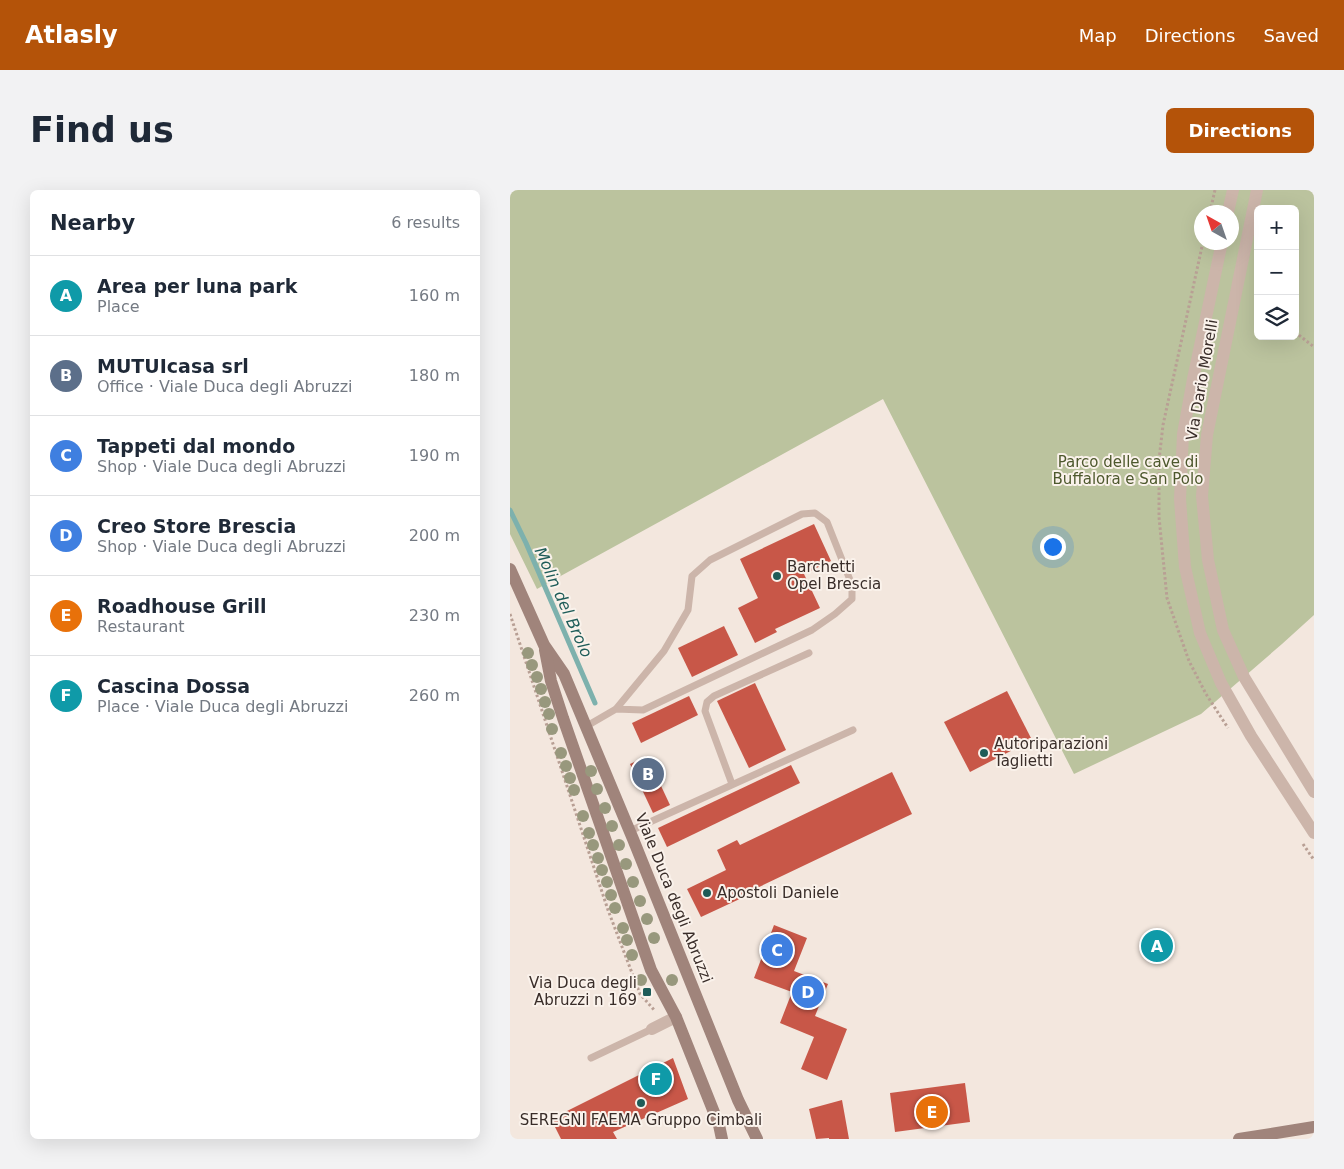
<!DOCTYPE html>
<meta charset="utf-8">
<style>
body{margin:0;font-family:"DejaVu Sans",sans-serif;background:#f2f2f3;color:#1f2937}
.controls{position:absolute;right:15px;top:15px;display:grid;overflow:hidden;border-radius:8px;box-shadow:0 5px 20px #0002}
.controls button{width:45px;height:45px;display:grid;place-items:center;padding:0;border:0;border-bottom:1px solid #e0e1e3;background:#fff;color:#1f2937;font:25px sans-serif}
.compass{position:absolute;left:684px;top:15px;width:45px;height:45px;border-radius:50%;background:#fff;box-shadow:0 5px 20px #0002;rotate:320deg}
.you{position:absolute;left:542px;top:356px;width:18px;height:18px;margin:-12px;border:4px solid #fff;border-radius:50%;background:#1a73e8;box-shadow:0 0 0 8px #1a73e833}
.badge{display:grid;place-items:center;width:32px;height:32px;border-radius:50%;background:#b45309;color:#fff;font-size:16px;font-weight:700}
.pin{position:absolute;translate:-50% -50%;border:2px solid #fff;box-shadow:0 1px 5px #0006}
.list{margin:0;padding:0;list-style:none}
h2{display:flex;justify-content:space-between;align-items:center;height:65px;margin:0;padding:0 20px;font-size:21px}
h2 small{font-size:16px;font-weight:400;color:#747a83}
.list li{display:grid;grid-template-columns:32px 1fr auto;gap:15px;align-items:center;box-sizing:border-box;height:80px;padding:0 20px;border-top:1px solid #e0e1e3}
.list b{display:block;font-size:19px;white-space:nowrap}
.list p{margin:0;font-size:16px;white-space:nowrap;color:#747a83}
.list em{font-size:16px;font-style:normal;color:#747a83}
.icon{flex:none;width:28px;height:28px;fill:none;stroke:currentColor;stroke-width:2;stroke-linecap:round;stroke-linejoin:round}
.map{position:relative;flex:none;width:804px;height:949px;overflow:hidden;border-radius:8px}
header{display:flex;align-items:center;gap:30px;box-sizing:border-box;height:70px;padding:0 25px;background:#b45309;color:#fff}
header strong{font-size:24px}
nav{display:flex;gap:28px;margin-inline-start:auto;font-size:18px}
.intro{display:flex;align-items:center;justify-content:space-between;box-sizing:border-box;height:120px;padding:0 30px}
h1{margin:0;font-size:35px}
.button{padding:12px 22px;border-radius:8px;background:#b45309;color:#fff;font-size:18px;font-weight:700}
main{display:flex;gap:30px;padding:0 30px}
aside{flex:1;background:#fff;border-radius:8px;box-shadow:0 5px 20px #0002}
.map>svg:first-child{display:block}
.green{fill:#bbc39e;fill-rule:evenodd}
.lines{fill:none;stroke-linecap:round;stroke-linejoin:round}
.stream{stroke:#7db1ad;stroke-width:5}
.building{fill:#c85748}
.path{stroke:#b89f94;stroke-width:3;stroke-dasharray:2.5 2.5;stroke-linecap:butt}
.service{stroke:#ccb5aa;stroke-width:7}
.minor{stroke:#ccb5aa;stroke-width:12}
.tertiary{stroke:#ccb5aa;stroke-width:12}
.secondary{stroke:#a0847b;stroke-width:12}
.tree{fill:#98987d}
.poi-dot{fill:#1e5c58;stroke:#faf2eb;stroke-width:2}
.labels{text-anchor:middle;stroke-width:4;stroke-linejoin:round;paint-order:stroke}
.street-label{font-size:15px;fill:#392d29;stroke:#faf2eb}
.park-label{font-size:15px;fill:#4d582d;stroke:#faf2eb}
.poi-label{font-size:15px;fill:#392d29;stroke:#faf2eb;text-anchor:start}
.water-label{font-size:16px;font-style:italic;fill:#1e5c58;stroke:#faf2eb}
</style>
<header>
<strong>Atlasly</strong>
<nav><a>Map</a><a>Directions</a><a>Saved</a></nav>
</header>
<div class="intro"><h1>Find us</h1><a class="button">Directions</a></div>
<main>
<aside>
<h2>Nearby<small>6 results</small></h2>
<ul class="list">
<li><span class="badge" style="background:#0f9aa8">A</span><div><b>Area per luna park</b><p>Place</p></div><em>160 m</em></li>
<li><span class="badge" style="background:#5c6f8a">B</span><div><b>MUTUIcasa srl</b><p>Office · Viale Duca degli Abruzzi</p></div><em>180 m</em></li>
<li><span class="badge" style="background:#3f7fe0">C</span><div><b>Tappeti dal mondo</b><p>Shop · Viale Duca degli Abruzzi</p></div><em>190 m</em></li>
<li><span class="badge" style="background:#3f7fe0">D</span><div><b>Creo Store Brescia</b><p>Shop · Viale Duca degli Abruzzi</p></div><em>200 m</em></li>
<li><span class="badge" style="background:#e8710a">E</span><div><b>Roadhouse Grill</b><p>Restaurant</p></div><em>230 m</em></li>
<li><span class="badge" style="background:#0f9aa8">F</span><div><b>Cascina Dossa</b><p>Place · Viale Duca degli Abruzzi</p></div><em>260 m</em></li>
</ul>
</aside>
<div class="map">
<svg width="804" height="949" viewBox="0 0 804 949">
<rect width="100%" height="100%" fill="#f3e7de"/>
<path class="green" d="M0,0H804V425L772,454L691,524L564,584L373,209L27,399L0,344ZM748,19H785V146H748ZM692,22H722V52H692Z"/>
<g class="lines">
<path class="stream" d="M0,320L16,353L85,513"/>
</g>
<g class="building">
<path d="M304,334L321,371L294,384L310,418L265,439L267,442L245,453L228,418L248,408L230,369Z"/>
<path d="M214,436L228,465L182,487L168,458Z"/>
<path d="M245,493L276,560L239,578L207,511Z"/>
<path d="M497,501L522,550L460,582L434,532Z"/>
<path d="M179,506L188,525L131,553L122,533Z"/>
<path d="M137,566L160,615L143,623L120,574Z"/>
<path d="M281,575L290,593L157,657L148,638Z"/>
<path d="M382,582L402,624L247,698L249,700L191,727L177,699L216,680L207,660L227,650L230,655Z"/>
<path d="M264,735L297,748L284,781L318,794L305,826L337,839L317,890L291,879L304,847L270,833L282,802L244,788Z"/>
<path d="M163,868L178,909L103,942L107,949H51L41,929Z"/>
<path d="M455,893L460,932L385,942L380,903Z"/>
<path d="M332,910L339,949H319V948L306,949L299,919Z"/>
</g>
<g class="lines">
<g class="path">
<path d="M700,22L705,0"/>
<path d="M693,52L653,235L649,270V327L657,408L679,471L696,504L718,538"/>
<path d="M785,142L804,157"/>
<path d="M0,424L98,720L130,804L145,821"/>
<path d="M793,654L804,670"/>
</g>
<g class="service">
<path d="M75,537L106,519L154,461L178,420L182,386L200,370L292,324L305,323L317,332L342,395V409L325,424L302,440L133,520L106,519"/>
<path d="M222,594L195,521L197,512L204,506L299,463"/>
<path d="M120,641L343,540"/>
<path d="M81,868L142,839"/>
</g>
<path class="minor" d="M142,839L166,827"/>
<g class="tertiary">
<path d="M747,0L697,245L692,306L698,370L713,440L734,487L804,602"/>
<path d="M718,22L723,0"/>
<path d="M712,52L683,189L673,244L670,309L675,377L690,443L711,493L741,546L804,643"/>
</g>
<g class="secondary">
<path d="M0,379L34,455L54,484L123,649L228,910L247,949"/>
<path d="M35,460L41,491L53,528L141,780L166,827L209,935L212,949"/>
<path d="M729,949L804,937"/>
</g>
</g>
<g class="tree">
<circle cx="18" cy="463" r="6"/>
<circle cx="22" cy="475" r="6"/>
<circle cx="27" cy="487" r="6"/>
<circle cx="31" cy="499" r="6"/>
<circle cx="35" cy="512" r="6"/>
<circle cx="39" cy="524" r="6"/>
<circle cx="42" cy="539" r="6"/>
<circle cx="51" cy="563" r="6"/>
<circle cx="56" cy="576" r="6"/>
<circle cx="81" cy="581" r="6"/>
<circle cx="60" cy="588" r="6"/>
<circle cx="87" cy="599" r="6"/>
<circle cx="64" cy="600" r="6"/>
<circle cx="95" cy="618" r="6"/>
<circle cx="73" cy="626" r="6"/>
<circle cx="102" cy="636" r="6"/>
<circle cx="79" cy="643" r="6"/>
<circle cx="83" cy="655" r="6"/>
<circle cx="109" cy="655" r="6"/>
<circle cx="88" cy="668" r="6"/>
<circle cx="116" cy="674" r="6"/>
<circle cx="92" cy="680" r="6"/>
<circle cx="97" cy="692" r="6"/>
<circle cx="123" cy="692" r="6"/>
<circle cx="101" cy="705" r="6"/>
<circle cx="130" cy="711" r="6"/>
<circle cx="105" cy="718" r="6"/>
<circle cx="137" cy="729" r="6"/>
<circle cx="113" cy="738" r="6"/>
<circle cx="144" cy="748" r="6"/>
<circle cx="117" cy="750" r="6"/>
<circle cx="122" cy="765" r="6"/>
<circle cx="131" cy="790" r="6"/>
<circle cx="162" cy="790" r="6"/>
</g>
<g class="poi-dot">
<circle cx="267" cy="386" r="5"/>
<circle cx="474" cy="563" r="5"/>
<circle cx="197" cy="703" r="5"/>
<rect x="132" y="797" width="10" height="10" rx="2.5"/>
<circle cx="131" cy="913" r="5"/>
</g>
<g class="labels">
<g class="street-label">
<text transform="translate(692 190) rotate(-80)" y="5">Via Dario Morelli</text>
<text transform="translate(164 708) rotate(68)" y="5">Viale Duca degli Abruzzi</text>
</g>
<g class="park-label">
<text x="618" y="277">Parco delle cave di<tspan x="618" dy="17">Buffalora e San Polo</tspan></text>
</g>
<g class="poi-label">
<text x="277" y="382">Barchetti<tspan x="277" dy="17">Opel Brescia</tspan></text>
<text x="484" y="559">Autoriparazioni<tspan x="484" dy="17">Taglietti</tspan></text>
<text x="207" y="708">Apostoli Daniele</text>
<text x="127" y="798" text-anchor="end">Via Duca degli<tspan x="127" dy="17">Abruzzi n 169</tspan></text>
<text x="131" y="935" text-anchor="middle">SEREGNI FAEMA Gruppo Cimbali</text>
</g>
<g class="water-label">
<text transform="translate(54 412) rotate(66)" y="6">Molin del Brolo</text>
</g>
</g>
</svg>
<div class="controls">
<button>+</button>
<button>−</button>
<button><svg class="icon" aria-label="layers" viewBox="0 0 24 24"><path d="M12 4l9 5-9 5-9-5zM3 14l9 5 9-5"/></svg></button>
</div>
<svg class="compass" viewBox="-18 -18 36 36"><path d="M0-13l5 13h-10z" fill="#e53935"/><path d="M0 13l5-13h-10z" fill="#747a83"/></svg>
<div class="you"></div>
<div class="pin badge" style="left:647px;top:756px;background:#0f9aa8">A</div>
<div class="pin badge" style="left:138px;top:584px;background:#5c6f8a">B</div>
<div class="pin badge" style="left:267px;top:760px;background:#3f7fe0">C</div>
<div class="pin badge" style="left:298px;top:802px;background:#3f7fe0">D</div>
<div class="pin badge" style="left:422px;top:922px;background:#e8710a">E</div>
<div class="pin badge" style="left:146px;top:889px;background:#0f9aa8">F</div>
</div>
</main>
